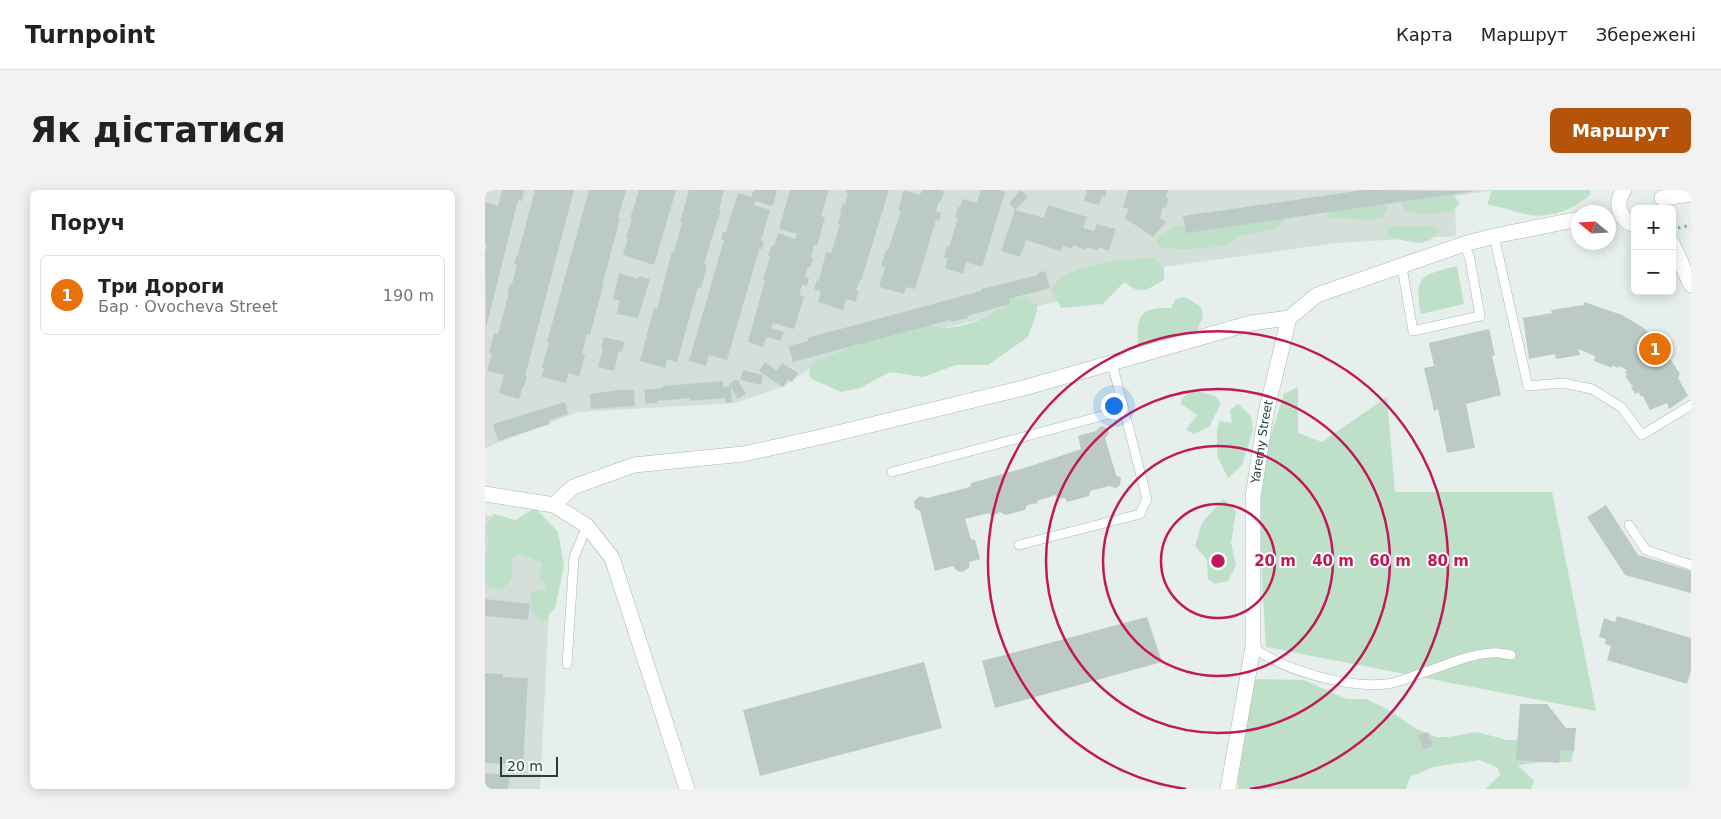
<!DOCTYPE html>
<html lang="uk">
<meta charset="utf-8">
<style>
body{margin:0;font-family:"DejaVu Sans",sans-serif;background:#f2f2f2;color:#222}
.controls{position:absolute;right:15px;top:15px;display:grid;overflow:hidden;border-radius:8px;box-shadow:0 2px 12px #0003}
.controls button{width:45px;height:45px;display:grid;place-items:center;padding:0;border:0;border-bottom:1px solid #e0e0e0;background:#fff;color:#222;font:25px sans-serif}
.compass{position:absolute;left:1086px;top:15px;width:45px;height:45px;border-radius:50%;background:#fff;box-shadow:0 2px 12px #0003;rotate:288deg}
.scale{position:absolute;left:15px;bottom:12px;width:58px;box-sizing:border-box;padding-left:5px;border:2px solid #24423a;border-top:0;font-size:14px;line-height:18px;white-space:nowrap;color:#24423a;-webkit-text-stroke:4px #f7fbf9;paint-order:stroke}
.you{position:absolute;left:628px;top:215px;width:18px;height:18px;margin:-12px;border:4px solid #fff;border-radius:50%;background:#1a73e8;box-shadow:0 0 0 8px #1a73e833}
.badge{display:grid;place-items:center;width:32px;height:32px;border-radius:50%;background:#b45309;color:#fff;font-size:16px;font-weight:700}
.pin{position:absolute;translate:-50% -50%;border:2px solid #fff;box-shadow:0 1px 5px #0006}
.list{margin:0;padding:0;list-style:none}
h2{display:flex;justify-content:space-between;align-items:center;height:65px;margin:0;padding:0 20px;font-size:21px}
h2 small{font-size:16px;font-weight:400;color:#767676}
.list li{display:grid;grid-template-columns:32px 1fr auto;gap:15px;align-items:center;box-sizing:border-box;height:80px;margin:0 10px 10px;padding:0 10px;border:1px solid #e0e0e0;border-radius:8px}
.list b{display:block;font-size:19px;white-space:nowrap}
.list p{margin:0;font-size:16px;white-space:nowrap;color:#767676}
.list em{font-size:16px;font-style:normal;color:#767676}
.map{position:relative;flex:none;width:1206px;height:599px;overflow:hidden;border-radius:8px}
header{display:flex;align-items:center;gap:30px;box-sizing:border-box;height:70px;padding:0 25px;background:#fff;border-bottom:1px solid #e0e0e0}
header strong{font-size:24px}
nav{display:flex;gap:28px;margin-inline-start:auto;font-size:18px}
.intro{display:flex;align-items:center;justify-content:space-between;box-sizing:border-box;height:120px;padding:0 30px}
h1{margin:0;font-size:35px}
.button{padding:12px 22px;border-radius:8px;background:#b45309;color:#fff;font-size:18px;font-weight:700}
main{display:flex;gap:30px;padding:0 30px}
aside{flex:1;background:#fff;border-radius:8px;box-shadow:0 2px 12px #0003}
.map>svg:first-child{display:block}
.built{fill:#d4dfda}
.green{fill:#bfe0c8}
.building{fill:#bbcac4}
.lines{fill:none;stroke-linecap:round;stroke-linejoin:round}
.lane-casing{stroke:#a8b8b2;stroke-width:10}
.street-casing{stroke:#a8b8b2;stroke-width:16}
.path{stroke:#86b3a5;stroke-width:3;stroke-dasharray:2.5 4;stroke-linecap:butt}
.lane{stroke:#fff;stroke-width:9}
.street{stroke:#fff;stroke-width:15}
.ring{fill:none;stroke:#c2185b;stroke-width:2.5}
.labels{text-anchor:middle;stroke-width:4;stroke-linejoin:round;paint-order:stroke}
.street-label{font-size:12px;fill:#24423a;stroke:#f7fbf9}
.centre{fill:#c2185b;stroke:#f7fbf9;stroke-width:2.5}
.ring-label{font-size:15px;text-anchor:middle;font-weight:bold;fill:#c2185b;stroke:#f7fbf9;stroke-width:4;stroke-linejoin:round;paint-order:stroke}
</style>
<header>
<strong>Turnpoint</strong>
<nav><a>Карта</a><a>Маршрут</a><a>Збережені</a></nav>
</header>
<div class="intro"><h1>Як дістатися</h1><a class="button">Маршрут</a></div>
<main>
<aside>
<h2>Поруч<small></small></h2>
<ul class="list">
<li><span class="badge" style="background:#e8710a">1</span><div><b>Три Дороги</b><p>Бар · Ovocheva Street</p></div><em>190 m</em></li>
</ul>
</aside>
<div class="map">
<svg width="1206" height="599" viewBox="0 0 1206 599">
<rect width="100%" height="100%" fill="#e6efeb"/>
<g class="built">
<path d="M0,0H1011L970,6L971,46L851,53L635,83L618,101L382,156L333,173L299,196L251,213L93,222L0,258Z"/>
<path d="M0,325L68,341L55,599H0Z"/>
</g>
<g class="green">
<path d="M1007,0H1105L1106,4C1089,19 1064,30 1040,24C1025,21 1018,16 1002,15Z"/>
<path d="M966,2L975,13L967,22L936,25L919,20L916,12L928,5Z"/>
<path d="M889,10L903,17L898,27L889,30L842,27L844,21Z"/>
<path d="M800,26C798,30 798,34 794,36C785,42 771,42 760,44C753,46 747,53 740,55C728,58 678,63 671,54L674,45L691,36H710Z"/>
<path d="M948,35L954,41C941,61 921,50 901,46L902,39L908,36L930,37Z"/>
<path d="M662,68L670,69L679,78V90C661,100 657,106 639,92L618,114L576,118L565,98C570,93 576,87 583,84C606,72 636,70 662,68Z"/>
<path d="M972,76L979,114L936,124C928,85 938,85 972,76Z"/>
<path d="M541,107L552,115V121L543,147L503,175H471L438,187L405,182L375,198L356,202L327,189L324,184L325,177L329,172L363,158L431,134L463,138L475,136L490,132L525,114L524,109Z"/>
<path d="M700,107L716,117L718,126L713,139L691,154L659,161L653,155C652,124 654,118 686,118L691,109Z"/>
<path d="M813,197V243L837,252L902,207L910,302H1067L1111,521L781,457L775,353L776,276L799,204Z"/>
<path d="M708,200L730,206L736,213L724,237L709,244L701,240L712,225L696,214V209Z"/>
<path d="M753,214L766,226L768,240L757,275L743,288L732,265V241L734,231L747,233L745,220Z"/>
<path d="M738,309L751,321L746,353L751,375L743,391L730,394L723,389L722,370L710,356L717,333Z"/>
<path d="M50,318L73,342L79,376L70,418L58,431L46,423V402L60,399L61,393L53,389L57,373L35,363L26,369L28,386L23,394L15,400L0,395V366L4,353L0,336L9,324L30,330Z"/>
<path d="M772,489L819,490L862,509H881L902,519L930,538L951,547H963L992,542L1022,550H1063L1090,556L1086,572H1059L1033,575L1049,591L1046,599H1000L1015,585L1013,578L995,570L948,577L925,587L921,599H753L754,525L752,505Z"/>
</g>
<g class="building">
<path d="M17,0H39L37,11L33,10L1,138L0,63L2,55H0V12L13,16Z"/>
<path d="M50,0H89L40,186H42L39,197L38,196L34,209L14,203L19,185L2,181L7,164L4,163L9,143L13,144L24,102H22L25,94H27L32,75L29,74L32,64H33Z"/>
<path d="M104,0H141L133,28L135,29L117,96H118L105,145L102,144L97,164L100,165L94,186L84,183L81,193L57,187L59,178L57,177L64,153L62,152Z"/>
<path d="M154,0H191L169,75L138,65L143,48L141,47L147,29H145Z"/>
<path d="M204,0H239L234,19H236L219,74L222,75L216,98L213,97L192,172L182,169L180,178L155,171L169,118L172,119L187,61L189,62L197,33L195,32Z"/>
<path d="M269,0H292L288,16L270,11L269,15L285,20L276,51L279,52L277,59H274V60L242,170L224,165L221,176L204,171L239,50L236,49L238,42H241L253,3L266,7Z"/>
<path d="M305,0H344L336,26L340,27L332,56L329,55L326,67L328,68L325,77H323L320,87L324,88L322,96L317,95L314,105L319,107L309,139L288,133L286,138L299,142L296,151L281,147L278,157L263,152L280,90H278L285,67L283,66L287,55L289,56L293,43L310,49L312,44L294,39Z"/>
<path d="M362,0H404L376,91L375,90L371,100L374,101L370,112L361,109L358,120L333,112L336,101L329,99L332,90L334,91L341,62L346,63L355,34L353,33L356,24L355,23L358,13L360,14L363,3H361Z"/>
<path d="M419,0L435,5L437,0H457L459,2L456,11H454L451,21L456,23L454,31L451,30L430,99L421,97L419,104L394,97L400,77L396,76L401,59L403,60L416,21L413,20Z"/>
<path d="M496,0H513L520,2L497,77L481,72L478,84L460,78L463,68L459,67L462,56L464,57L473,28L470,27L473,17H475L478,9L492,13Z"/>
<path d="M536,0L543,7L530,20L559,28L563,15L602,27L598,38L609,41L612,34L631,39L624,61L614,57L613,60L602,57L601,60L588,55L587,59L578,56L576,61L541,50L535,67L516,61L530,20L524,13Z"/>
<path d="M602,0H622L620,7L617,6L614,15L599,11Z"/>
<path d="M643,0H683L681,7L684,8L681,18L678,17L675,28L681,32L668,47L640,28L644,19L638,17Z"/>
<path d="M879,0L990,1L701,43L698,26Z"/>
<path d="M560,81L565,98L524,109L525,114L482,126L483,128L466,132L465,130L308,172L304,156L323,151L322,148L496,101V99L553,85V83Z"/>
<path d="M134,83L153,89L154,86L165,89L153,128L131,124L135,111L128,109Z"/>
<path d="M1099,112L1137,125L1159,138L1170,150L1180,166L1182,164L1195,184L1193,188L1203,206L1184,219L1182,213L1165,220L1158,206L1156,207L1154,202L1150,204L1146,197H1148L1140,186L1142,185L1140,183L1142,180L1134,176L1133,178L1127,175V178L1109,171L1110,166L1093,159L1095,165L1071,169L1070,164L1044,169L1038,128L1067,123L1066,120L1099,115Z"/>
<path d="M1004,139L1010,165L1007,166L1016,205L981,214L990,258L962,263L953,219L949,221L939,178L949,176L944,153Z"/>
<path d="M119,147L140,152L137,162L134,161L129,181L113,177L118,158L116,157Z"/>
<path d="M280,172L292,181L297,173L313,183L307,192L303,189L298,197L274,181Z"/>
<path d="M258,180L278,185L276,195L255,190Z"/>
<path d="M252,189L261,204L253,209L244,194Z"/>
<path d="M238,191V197L246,196L247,212H240V208L205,211V208L173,211V213L161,214L159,200L178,198V196Z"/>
<path d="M135,200H149L150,216L106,219L105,204Z"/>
<path d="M80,212L83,224L64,230L65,234L13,251L8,234Z"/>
<path d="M616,236L622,238L624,243L620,248L631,285L636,288L635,295L631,298L624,296L605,301L604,306L582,312L580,308L573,309L571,305L552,311L553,313L542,315L540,320L521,325L515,322L506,326L504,323L480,329L486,349L490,350L495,369L484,372V378L477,382L472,381L468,376L450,381L435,321L430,318L429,311L435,306L442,308L485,297L486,293L546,276L596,259L593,246L611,241Z"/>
<path d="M1121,315L1153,365L1206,381V403L1140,385L1102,327Z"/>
<path d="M0,409L45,414L43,430L0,426Z"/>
<path d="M1132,426L1206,448V480L1202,494L1122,470L1126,456L1120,454L1121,449L1114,447L1119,428L1130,432Z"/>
<path d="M662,427L677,472L510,518L497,471Z"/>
<path d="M439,472L457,538L275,586L258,520Z"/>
<path d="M0,483L18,484V487L43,488L38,575L0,573Z"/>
<path d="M1035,514H1062L1081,538H1091L1089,561L1076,560L1074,573L1031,570Z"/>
<path d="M943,542L948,556L938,559L933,545Z"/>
<path d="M0,583L25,585L23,599H0Z"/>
</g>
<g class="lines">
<g class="lane-casing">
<g id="lane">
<path d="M1009,46L1043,196L1078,193L1107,199L1136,217L1157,245L1206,215"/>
<path d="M917,77L928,141L995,126L985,69L979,54"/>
<path d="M407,282L639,220"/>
<path d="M1144,335L1161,360L1206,375"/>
<path d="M534,355L655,324L662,309L627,173"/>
<path d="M768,457C799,481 862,498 901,494C912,493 924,488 934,484C957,477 983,464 1007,463C1013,462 1020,464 1026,465"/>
<path d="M82,474L89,367L102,336"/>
</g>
</g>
<g class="street-casing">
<g id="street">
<path d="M1139,0C1129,13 1134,30 1150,35"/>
<path d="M1177,8L1206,4"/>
<path d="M1187,53L1206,95"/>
<path d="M0,304L69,315L102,336L127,368L202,599"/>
<path d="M69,315L88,297L149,275L258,264L340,246L542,197L766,133L804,128"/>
<path id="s1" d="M743,599L768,457V307L781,223L804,128L832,105L979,54L1009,46L1094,29"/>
</g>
</g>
<path class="path" d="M1193,38L1206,35"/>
<use href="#lane" class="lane"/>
<use href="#street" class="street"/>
</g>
<g class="ring">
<circle cx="733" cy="371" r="57"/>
<circle cx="733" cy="371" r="115"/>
<circle cx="733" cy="371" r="172"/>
<path d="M701 599A230 230 0 1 1 765 599"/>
</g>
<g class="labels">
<g class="street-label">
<text dy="4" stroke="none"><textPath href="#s1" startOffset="350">Yaremy Street</textPath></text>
</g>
</g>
<circle cx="733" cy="371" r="8" class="centre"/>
<g class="ring-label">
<text x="790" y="376">20 m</text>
<text x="848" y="376">40 m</text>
<text x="905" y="376">60 m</text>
<text x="963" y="376">80 m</text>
</g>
</svg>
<div class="controls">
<button>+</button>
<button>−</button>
</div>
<svg class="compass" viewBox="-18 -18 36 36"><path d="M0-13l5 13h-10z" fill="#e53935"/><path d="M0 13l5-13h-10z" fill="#767676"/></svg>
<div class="scale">20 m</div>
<div class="you"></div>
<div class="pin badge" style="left:1170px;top:159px;background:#e8710a">1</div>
</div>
</main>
